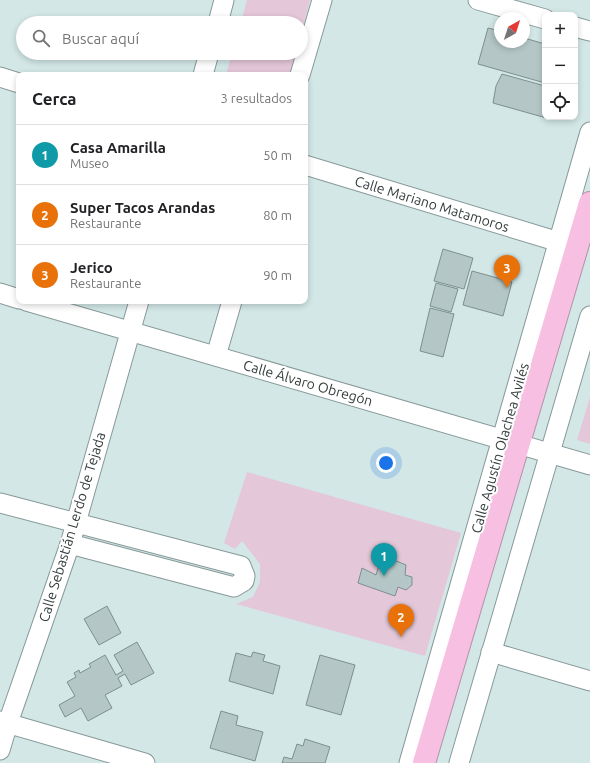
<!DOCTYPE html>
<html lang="es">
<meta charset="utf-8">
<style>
body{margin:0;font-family:Ubuntu,sans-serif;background:#f6f6f6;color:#202124}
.controls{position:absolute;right:12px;top:12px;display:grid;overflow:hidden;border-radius:8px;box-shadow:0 2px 6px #0003}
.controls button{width:36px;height:36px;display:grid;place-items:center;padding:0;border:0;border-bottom:1px solid #e0e0e0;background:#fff;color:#202124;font:20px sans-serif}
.compass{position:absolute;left:494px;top:12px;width:36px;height:36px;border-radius:50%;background:#fff;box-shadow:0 2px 6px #0003;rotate:39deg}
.you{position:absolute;left:386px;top:463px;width:14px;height:14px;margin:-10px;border:3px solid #fff;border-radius:50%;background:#1a73e8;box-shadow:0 0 0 6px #1a73e833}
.badge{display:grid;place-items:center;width:26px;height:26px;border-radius:50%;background:#c34a9e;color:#fff;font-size:13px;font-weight:700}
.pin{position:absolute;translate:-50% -33px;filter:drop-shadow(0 1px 2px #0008)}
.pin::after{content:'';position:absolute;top:21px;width:14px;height:12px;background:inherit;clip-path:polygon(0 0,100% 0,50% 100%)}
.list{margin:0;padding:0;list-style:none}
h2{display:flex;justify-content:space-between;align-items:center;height:52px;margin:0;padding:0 16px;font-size:17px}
h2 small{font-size:13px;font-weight:400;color:#757577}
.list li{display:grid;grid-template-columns:26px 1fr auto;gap:12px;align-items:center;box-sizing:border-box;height:60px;padding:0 16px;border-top:1px solid #e0e0e0}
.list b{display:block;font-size:15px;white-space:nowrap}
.list p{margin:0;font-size:13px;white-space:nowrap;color:#757577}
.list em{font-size:13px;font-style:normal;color:#757577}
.icon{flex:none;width:22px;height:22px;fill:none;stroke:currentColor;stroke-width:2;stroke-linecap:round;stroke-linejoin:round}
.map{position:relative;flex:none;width:590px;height:763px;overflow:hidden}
.search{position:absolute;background:#fff;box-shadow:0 2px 6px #0003;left:16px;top:16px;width:292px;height:44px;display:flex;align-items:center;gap:10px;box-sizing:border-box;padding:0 14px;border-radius:22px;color:#757577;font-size:15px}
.panel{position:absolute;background:#fff;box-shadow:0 2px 6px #0003;left:16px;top:72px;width:292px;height:232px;border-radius:8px}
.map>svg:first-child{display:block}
.green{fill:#e4c7d8}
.building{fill:#b4c7c6;stroke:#7d8f8f}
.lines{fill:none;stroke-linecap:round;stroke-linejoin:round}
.minor-casing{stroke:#879999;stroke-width:21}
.highway-casing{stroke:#b392a8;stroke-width:24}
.minor{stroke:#fff;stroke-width:19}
.highway{stroke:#f7c0e2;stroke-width:22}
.labels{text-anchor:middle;stroke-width:4;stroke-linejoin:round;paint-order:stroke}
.street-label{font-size:14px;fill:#343c3c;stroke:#fff}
</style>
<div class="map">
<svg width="590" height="763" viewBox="0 0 590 763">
<rect width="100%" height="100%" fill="#d3e7e7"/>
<g class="green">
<path d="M247,0H310L301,34V23H241Z"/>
<path d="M232,53H296L289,75H226Z"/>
<path d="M590,397V444L577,440Z"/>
<path d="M247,472L461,533L425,656L236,604L253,597L260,582V564L242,541L235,549L224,543Z"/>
</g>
<g class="building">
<path d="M488,28L500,31V42H524V38L545,44V83L478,64Z"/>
<path d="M502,74L545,86V117H550V119L493,103L496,86Z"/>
<path d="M443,249L473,258L464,289L434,281Z"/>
<path d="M472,271L512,282L503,316L463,305Z"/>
<path d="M436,283L458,289L451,312L430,306Z"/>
<path d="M430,308L454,314L443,357L420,351Z"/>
<path d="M382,555L406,565L405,575L412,577V585L406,590L398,587L395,596L358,583L362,568L376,575Z"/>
<path d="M107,606L121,633L99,645L84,619Z"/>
<path d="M137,642L154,673L131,685L125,674L118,678L122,686L105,695L112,708L88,721L81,708L65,717L59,705L75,696L67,682L76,677L74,673L79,670L80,673L91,667L89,664L105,655L116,675L123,671L114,655Z"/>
<path d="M253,652L265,655L263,661L280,666L273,694L229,681L236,653L251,657Z"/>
<path d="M320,655L355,665L341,715L306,705Z"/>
<path d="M221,711L238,716L236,725L263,732L255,761L210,748Z"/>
<path d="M305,739L330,747L325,763H282L284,757L292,759L297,744L303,746Z"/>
</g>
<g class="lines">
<g class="minor-casing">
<g id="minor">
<path d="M478,0L545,19"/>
<path d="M218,23L224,0"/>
<path d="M575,27L590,31"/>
<path d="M203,75L209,53"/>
<path d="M300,75L322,0"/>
<path d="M0,77L19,83"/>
<path d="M305,165L559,242"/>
<path d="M0,293L19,299"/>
<path d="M26,301L590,465"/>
<path d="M216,356L232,301"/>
<path d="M0,503L241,566L245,576L244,581L234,587L70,544"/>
<path d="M491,652L590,681"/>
<path d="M0,721L145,763"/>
<path d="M0,750L8,723L70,544L139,301"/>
<path d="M409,763L590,132"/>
<path d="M459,763L590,316"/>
</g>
</g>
<g class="highway-casing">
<path id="highway" d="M424,763L590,203"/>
</g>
<use href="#minor" class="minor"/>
<use href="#highway" class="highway"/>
</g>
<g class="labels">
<g class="street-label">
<text transform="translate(432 204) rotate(17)" y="5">Calle Mariano Matamoros</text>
<text transform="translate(308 383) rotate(16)" y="5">Calle Álvaro Obregón</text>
<text transform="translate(500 448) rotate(-74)" y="5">Calle Agustín Olachea Avilés</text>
<text transform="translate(72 527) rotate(-73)" y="5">Calle Sebastián Lerdo de Tejada</text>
</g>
</g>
</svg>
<div class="controls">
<button>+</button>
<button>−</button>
<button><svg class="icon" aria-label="locate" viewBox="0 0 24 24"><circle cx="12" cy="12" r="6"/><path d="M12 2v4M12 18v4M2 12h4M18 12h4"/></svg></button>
</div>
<svg class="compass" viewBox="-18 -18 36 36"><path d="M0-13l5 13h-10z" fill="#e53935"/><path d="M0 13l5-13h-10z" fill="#757577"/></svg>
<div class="you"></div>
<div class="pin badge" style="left:384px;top:576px;background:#0f9aa8">1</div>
<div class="pin badge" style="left:401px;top:637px;background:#e8710a">2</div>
<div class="pin badge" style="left:507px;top:288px;background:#e8710a">3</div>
<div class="search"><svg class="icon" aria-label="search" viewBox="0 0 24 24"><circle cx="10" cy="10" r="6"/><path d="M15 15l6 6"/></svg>Buscar aquí</div>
<section class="panel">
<h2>Cerca<small>3 resultados</small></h2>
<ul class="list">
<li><span class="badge" style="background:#0f9aa8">1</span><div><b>Casa Amarilla</b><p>Museo</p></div><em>50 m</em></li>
<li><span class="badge" style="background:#e8710a">2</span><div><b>Super Tacos Arandas</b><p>Restaurante</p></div><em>80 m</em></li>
<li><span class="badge" style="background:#e8710a">3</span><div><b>Jerico</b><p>Restaurante</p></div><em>90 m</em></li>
</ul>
</section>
</div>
